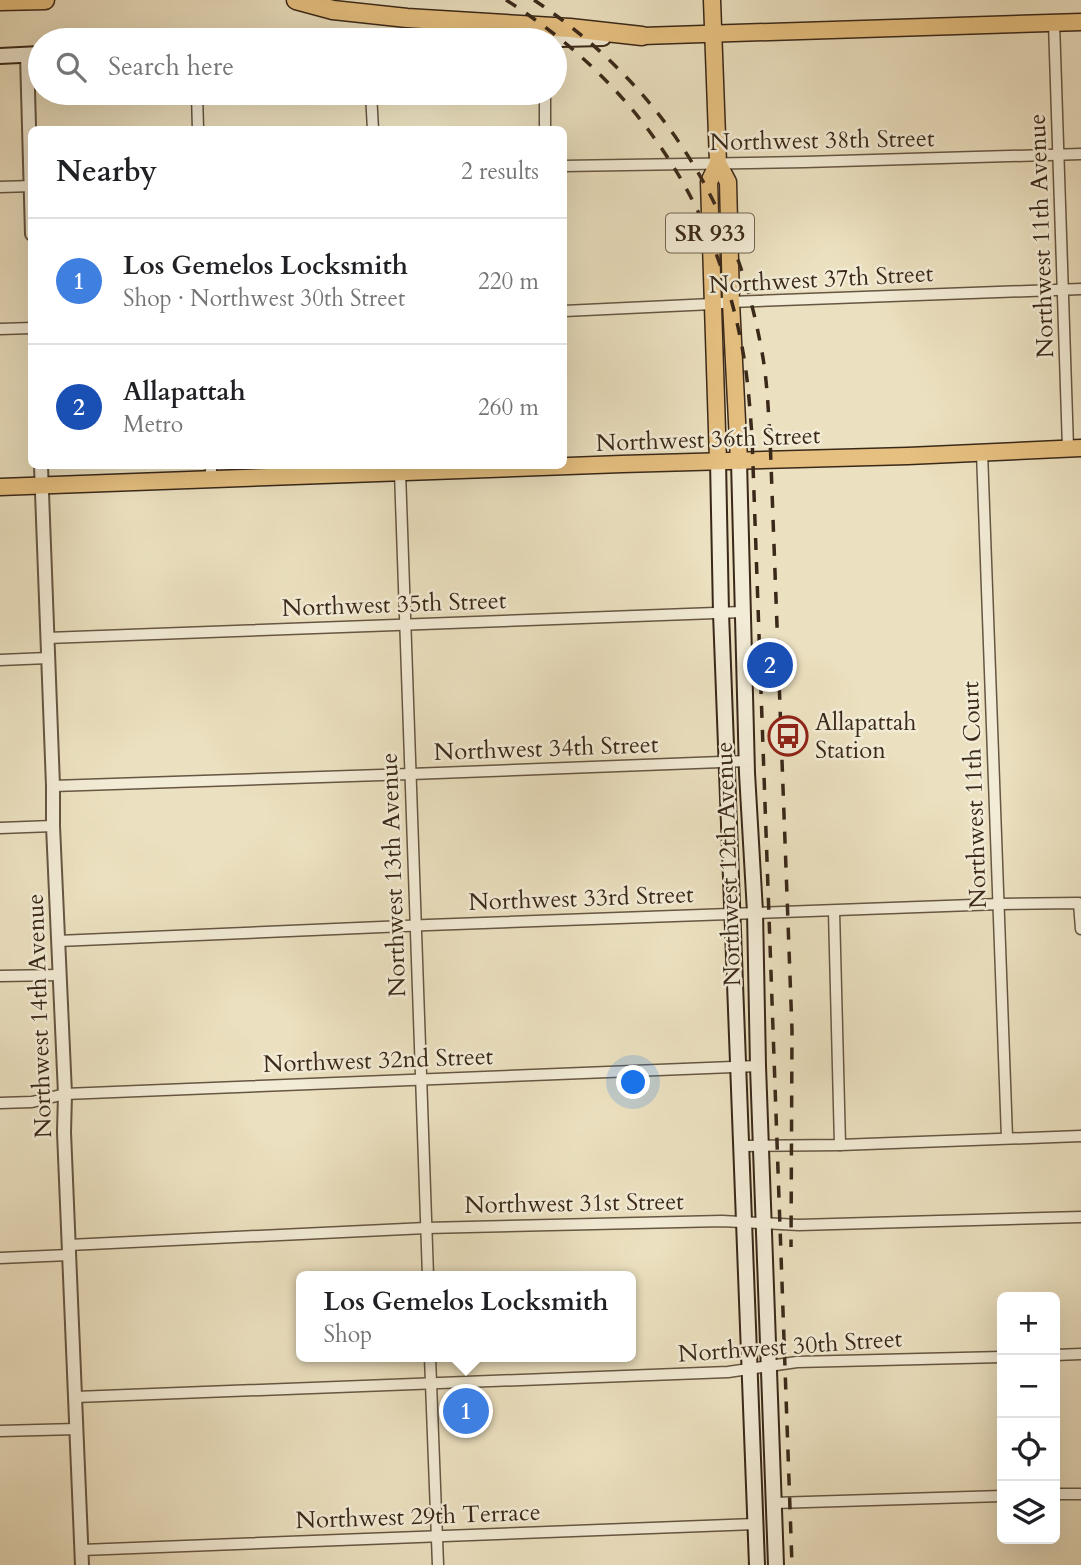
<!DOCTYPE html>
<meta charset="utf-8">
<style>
body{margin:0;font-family:Cardo,serif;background:#f6f6f6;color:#202124}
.controls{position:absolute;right:21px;bottom:21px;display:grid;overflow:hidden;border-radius:10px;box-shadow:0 7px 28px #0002}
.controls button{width:63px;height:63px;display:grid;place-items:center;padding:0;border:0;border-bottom:2px solid #e0e0e0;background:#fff;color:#202124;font:35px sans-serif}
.you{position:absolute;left:634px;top:1083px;width:24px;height:24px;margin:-18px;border:5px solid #fff;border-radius:50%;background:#1a73e8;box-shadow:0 0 0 10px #1a73e833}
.badge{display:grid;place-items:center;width:46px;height:46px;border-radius:50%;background:#8f2418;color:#fff;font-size:23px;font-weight:700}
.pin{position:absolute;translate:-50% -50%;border:4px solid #fff;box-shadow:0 2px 7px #0006}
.popup{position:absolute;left:296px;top:1271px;width:340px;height:91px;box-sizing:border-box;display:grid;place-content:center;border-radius:10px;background:#fff;filter:drop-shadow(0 2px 5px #0005);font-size:23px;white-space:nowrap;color:#757577}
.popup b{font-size:26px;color:#202124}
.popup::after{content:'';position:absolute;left:50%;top:100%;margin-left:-14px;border:14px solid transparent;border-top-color:#fff}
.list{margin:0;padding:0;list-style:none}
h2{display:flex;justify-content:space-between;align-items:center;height:91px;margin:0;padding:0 28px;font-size:30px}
h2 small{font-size:23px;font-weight:400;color:#757577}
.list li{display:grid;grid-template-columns:46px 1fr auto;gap:21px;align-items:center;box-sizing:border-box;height:126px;padding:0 28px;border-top:2px solid #e0e0e0}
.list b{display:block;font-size:26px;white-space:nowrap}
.list p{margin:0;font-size:23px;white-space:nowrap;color:#757577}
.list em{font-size:23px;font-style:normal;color:#757577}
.icon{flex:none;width:38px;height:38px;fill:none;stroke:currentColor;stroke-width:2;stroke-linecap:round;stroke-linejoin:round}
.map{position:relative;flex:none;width:1081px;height:1565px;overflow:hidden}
.search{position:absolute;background:#fff;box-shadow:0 7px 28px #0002;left:28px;top:28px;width:539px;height:77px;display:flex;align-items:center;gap:18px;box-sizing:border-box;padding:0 24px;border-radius:38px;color:#757577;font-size:26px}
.panel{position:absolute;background:#fff;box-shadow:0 7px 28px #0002;left:28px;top:126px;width:539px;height:343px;border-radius:10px}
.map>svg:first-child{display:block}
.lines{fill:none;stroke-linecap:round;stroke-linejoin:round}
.minor-casing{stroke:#665642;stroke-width:13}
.tertiary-casing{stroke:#665642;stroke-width:16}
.secondary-casing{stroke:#3a2819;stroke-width:18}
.primary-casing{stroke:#3a2819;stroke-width:19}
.motorway-casing{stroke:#3a2819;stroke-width:21}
.minor{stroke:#f2ebd5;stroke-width:10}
.tertiary{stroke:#f2ebd5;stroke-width:12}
.secondary{stroke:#f2ebd5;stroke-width:14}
.primary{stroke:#e6c080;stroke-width:16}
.motorway{stroke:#e6c080;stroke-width:18}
.rail{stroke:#3a2819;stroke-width:3.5;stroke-dasharray:12 12;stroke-linecap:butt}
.labels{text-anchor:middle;stroke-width:5;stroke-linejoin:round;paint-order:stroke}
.shield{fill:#f2ebd5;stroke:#716251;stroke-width:2}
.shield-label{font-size:23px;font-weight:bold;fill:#3a2819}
.street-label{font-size:24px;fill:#3a2819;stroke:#f2ebd5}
.poi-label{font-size:24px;fill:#3a2819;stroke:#f2ebd5;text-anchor:start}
</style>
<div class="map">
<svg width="1081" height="1565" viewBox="0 0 1081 1565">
<rect width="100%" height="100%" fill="#ebe0bf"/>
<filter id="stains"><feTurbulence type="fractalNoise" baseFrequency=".00286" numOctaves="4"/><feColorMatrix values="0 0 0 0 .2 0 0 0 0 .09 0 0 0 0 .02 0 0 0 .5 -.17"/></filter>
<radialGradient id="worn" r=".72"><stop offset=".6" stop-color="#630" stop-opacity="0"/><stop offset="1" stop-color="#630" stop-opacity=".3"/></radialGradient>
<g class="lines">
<g class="minor-casing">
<g id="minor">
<path d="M1054,23L1068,448"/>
<path d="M197,93L198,130"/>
<path d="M371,93L373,130"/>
<path d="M545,93V130"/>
<path d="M564,166L805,162L1081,154"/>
<path d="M0,187L32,186"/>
<path d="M564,311L712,304L731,302L1081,289"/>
<path d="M0,329L32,328"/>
<path d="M982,452L1007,1138"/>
<path d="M211,466V480"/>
<path d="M400,472L428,1276"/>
<path d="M47,638L742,612"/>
<path d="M0,660L48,658"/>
<path d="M53,786L411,774L747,761"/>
<path d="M0,828L53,826"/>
<path d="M834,911L840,1145"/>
<path d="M58,941L428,925L1000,904L1079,903L1081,929"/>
<path d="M0,976L59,975"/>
<path d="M0,1103L32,1102L65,1094L758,1066"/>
<path d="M742,1146L840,1145L1081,1136"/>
<path d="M69,1245L426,1228L722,1221L799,1225L1081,1217"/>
<path d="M0,1258L69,1255"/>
<path d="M1055,1355L1081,1354"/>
<path d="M430,1357L438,1565"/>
<path d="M76,1397L728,1372L797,1362L1002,1357"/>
<path d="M0,1431L77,1429"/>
<path d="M1055,1494H1081"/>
<path d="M774,1503L1002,1496"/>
<path d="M82,1550L755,1524"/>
</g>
</g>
<g class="tertiary-casing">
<g id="tertiary">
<path d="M27,55L32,234"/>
<path d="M41,466L53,786V826L65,1094L64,1132L82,1565"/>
</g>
</g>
<g class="secondary-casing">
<g id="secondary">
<path d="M520,40L603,38"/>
<path d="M0,56L40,54"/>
<path d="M718,461L721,613L757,1565"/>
<path d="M739,461L747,773L755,912L758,1066L776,1565"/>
</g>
</g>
<g class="primary-casing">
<g id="primary">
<path d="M712,0L718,163L728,182L731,302L739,461"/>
<path d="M642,36L1081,22"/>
<path d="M718,461L709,182L718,163"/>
<path d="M0,487L622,464L908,456L1081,448"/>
</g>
</g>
<g class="motorway-casing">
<g id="motorway">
<path d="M296,0L333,10L407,18L570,28L642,36"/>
<path d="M0,1L45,0"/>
</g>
</g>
<use href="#minor" class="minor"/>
<use href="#tertiary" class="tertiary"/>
<use href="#secondary" class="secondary"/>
<use href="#primary" class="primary"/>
<use href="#motorway" class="motorway"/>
<g class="rail">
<path d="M506,0C635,82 716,201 743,352C748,380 750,409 752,437L792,1565"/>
<path d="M534,0C658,83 734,200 761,347C767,376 768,407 770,437L792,1030L791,1247"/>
</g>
</g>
<defs>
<g id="bus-ring" transform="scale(2.0125)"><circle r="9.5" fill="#f2ebd5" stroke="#8f2418" stroke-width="1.5"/><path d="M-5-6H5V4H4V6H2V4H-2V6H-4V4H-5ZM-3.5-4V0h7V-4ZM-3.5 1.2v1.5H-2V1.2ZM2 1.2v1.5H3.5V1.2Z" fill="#8f2418"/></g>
</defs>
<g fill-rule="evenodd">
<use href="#bus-ring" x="788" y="736"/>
</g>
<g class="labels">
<rect class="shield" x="666" y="213.5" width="88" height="39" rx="5"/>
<g class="shield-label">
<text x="710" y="241">SR 933</text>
</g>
<g class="street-label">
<text transform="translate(822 140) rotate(-1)" y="8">Northwest 38th Street</text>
<text transform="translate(1041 236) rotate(-92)" y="8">Northwest 11th Avenue</text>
<text transform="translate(821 279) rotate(-3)" y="8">Northwest 37th Street</text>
<text transform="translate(708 439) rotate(-2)" y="8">Northwest 36th Street</text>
<text transform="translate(394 604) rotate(-2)" y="8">Northwest 35th Street</text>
<text transform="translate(546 748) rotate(-2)" y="8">Northwest 34th Street</text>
<text transform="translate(974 795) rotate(-92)" y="8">Northwest 11th Court</text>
<text transform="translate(728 864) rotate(-92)" y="8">Northwest 12th Avenue</text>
<text transform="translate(393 875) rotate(-92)" y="8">Northwest 13th Avenue</text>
<text transform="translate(581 898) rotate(-2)" y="8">Northwest 33rd Street</text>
<text transform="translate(39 1016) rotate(-92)" y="8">Northwest 14th Avenue</text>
<text transform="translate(378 1060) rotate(-2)" y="8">Northwest 32nd Street</text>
<text transform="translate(574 1203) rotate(-1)" y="8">Northwest 31st Street</text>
<text transform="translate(790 1346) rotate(-4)" y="8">Northwest 30th Street</text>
<text transform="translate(418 1516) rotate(-2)" y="8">Northwest 29th Terrace</text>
</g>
<g class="poi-label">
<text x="815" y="730">Allapattah<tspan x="815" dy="28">Station</tspan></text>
</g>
</g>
<rect width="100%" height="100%" filter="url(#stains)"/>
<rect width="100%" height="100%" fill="url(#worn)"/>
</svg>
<div class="controls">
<button>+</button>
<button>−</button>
<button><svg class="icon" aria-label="locate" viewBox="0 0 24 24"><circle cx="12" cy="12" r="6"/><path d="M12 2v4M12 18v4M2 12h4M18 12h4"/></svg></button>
<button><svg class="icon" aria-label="layers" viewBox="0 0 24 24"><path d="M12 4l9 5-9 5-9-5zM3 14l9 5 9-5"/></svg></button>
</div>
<div class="you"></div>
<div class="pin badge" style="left:466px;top:1411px;background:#3f7fe0">1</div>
<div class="popup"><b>Los Gemelos Locksmith</b>Shop</div>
<div class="pin badge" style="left:770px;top:665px;background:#1a4fb4">2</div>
<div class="search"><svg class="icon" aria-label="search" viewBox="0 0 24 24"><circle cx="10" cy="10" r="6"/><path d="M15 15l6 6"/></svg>Search here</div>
<section class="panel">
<h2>Nearby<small>2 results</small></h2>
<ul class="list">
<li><span class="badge" style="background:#3f7fe0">1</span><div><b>Los Gemelos Locksmith</b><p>Shop · Northwest 30th Street</p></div><em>220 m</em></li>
<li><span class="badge" style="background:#1a4fb4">2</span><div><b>Allapattah</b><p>Metro</p></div><em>260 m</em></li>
</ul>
</section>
</div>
